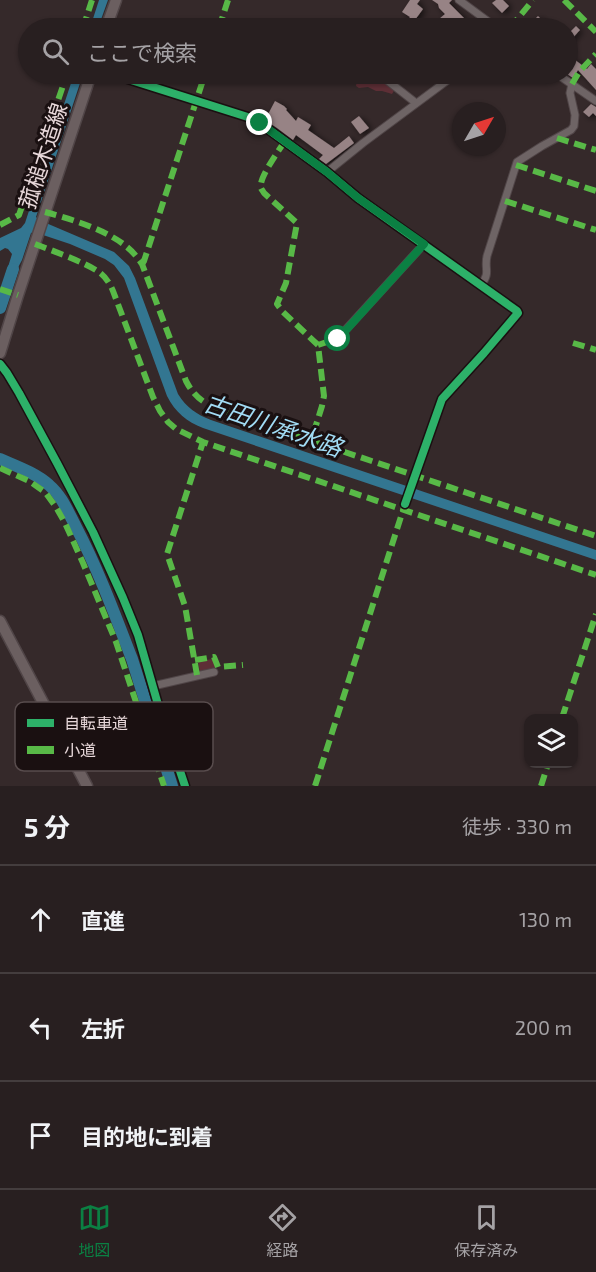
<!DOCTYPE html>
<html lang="ja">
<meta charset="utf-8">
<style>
body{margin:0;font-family:"Exo 2","Noto Sans JP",sans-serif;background:#302729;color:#f1f3f6}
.controls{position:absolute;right:18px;bottom:18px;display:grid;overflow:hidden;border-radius:12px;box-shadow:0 2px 4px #0004}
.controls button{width:54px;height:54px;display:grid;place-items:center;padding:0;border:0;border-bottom:2px solid #443d3e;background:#281f20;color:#f1f3f6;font:30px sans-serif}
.compass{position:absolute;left:452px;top:102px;width:54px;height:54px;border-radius:50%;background:#281f20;box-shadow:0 2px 4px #0004;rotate:51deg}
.stop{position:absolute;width:18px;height:18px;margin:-14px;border:4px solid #0b8043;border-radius:50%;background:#fff}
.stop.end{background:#0b8043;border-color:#fff;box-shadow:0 2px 6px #0008}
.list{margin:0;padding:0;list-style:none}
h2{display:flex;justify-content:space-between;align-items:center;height:78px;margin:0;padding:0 24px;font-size:26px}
h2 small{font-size:20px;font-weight:400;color:#a5a2a5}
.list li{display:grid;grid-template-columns:39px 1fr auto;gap:18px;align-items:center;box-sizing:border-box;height:108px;padding:0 24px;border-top:2px solid #443d3e}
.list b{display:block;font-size:22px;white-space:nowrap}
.list em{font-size:20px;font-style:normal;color:#a5a2a5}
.icon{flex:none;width:33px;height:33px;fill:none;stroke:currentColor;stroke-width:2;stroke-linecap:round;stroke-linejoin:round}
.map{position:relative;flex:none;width:596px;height:786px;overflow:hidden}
.search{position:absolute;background:#281f20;box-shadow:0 2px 4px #0004;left:18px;right:18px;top:18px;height:66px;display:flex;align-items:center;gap:15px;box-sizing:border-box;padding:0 21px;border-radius:33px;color:#a5a2a5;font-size:22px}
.sheet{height:402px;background:#281f20}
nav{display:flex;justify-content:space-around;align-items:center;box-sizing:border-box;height:84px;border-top:2px solid #443d3e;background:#281f20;font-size:16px;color:#a5a2a5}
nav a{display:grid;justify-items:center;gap:3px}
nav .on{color:#0b8043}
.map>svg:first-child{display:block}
.green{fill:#5e2f36}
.water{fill:#337691}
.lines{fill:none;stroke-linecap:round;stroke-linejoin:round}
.river{stroke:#337691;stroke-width:12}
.building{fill:#978385;filter:url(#shadow)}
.street-casing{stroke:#504547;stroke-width:9}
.secondary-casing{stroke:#504547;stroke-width:13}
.street{stroke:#6e6465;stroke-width:7}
.secondary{stroke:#6b5f60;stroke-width:10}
.quiet{stroke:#58b947;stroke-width:6;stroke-dasharray:12 6;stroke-linecap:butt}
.cycleway-casing{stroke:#1a1011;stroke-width:11}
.cycleway{stroke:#2db169;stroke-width:8}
.route{stroke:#0b8043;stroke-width:8}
.labels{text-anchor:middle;stroke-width:6;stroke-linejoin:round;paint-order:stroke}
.street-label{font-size:22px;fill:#e7d7d9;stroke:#1a1011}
.water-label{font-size:24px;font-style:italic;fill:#a1dbf4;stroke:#1a1011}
.key{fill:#1a1011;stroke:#584c4d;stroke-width:1.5}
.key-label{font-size:16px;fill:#e7d7d9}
</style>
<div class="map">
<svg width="596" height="786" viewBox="0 0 596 786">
<defs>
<filter id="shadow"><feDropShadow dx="3" dy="2" stdDeviation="3" flood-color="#0009"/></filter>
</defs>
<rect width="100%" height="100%" fill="#35292a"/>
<g class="green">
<path d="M361,74H375L395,89L392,94L382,91H376L368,87L359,88L356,86L357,80Z"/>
<path d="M213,659L216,670L200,673L198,661Z"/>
</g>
<g class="water">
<path d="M99,0H108L98,28H90Z"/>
<path d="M74,74H83L36,217L39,220L114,252L129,266L135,278L178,394C187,408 196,414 211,420L596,550V560L203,428C187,422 175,412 167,396L124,278L114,265L105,259L70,244L34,232L31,233L22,260L13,277L12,284L4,280L12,254L8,249L5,248L0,251V238L21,228L25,223Z"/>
</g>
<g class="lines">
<g class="river">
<path d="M0,308L13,269"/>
<path d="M0,459C16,466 36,473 49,485C62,496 68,512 76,527C98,569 115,615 132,659L172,786"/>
</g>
</g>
<g class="building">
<path d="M410,0H420L417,4L423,9L412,24L407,21L410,17L402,12Z"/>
<path d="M432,0H452L449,3L465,19L453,28H438L443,24L439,19L445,14L439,8L438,4Z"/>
<path d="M496,0H503L509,6L502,13L492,3Z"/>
<path d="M538,16L550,28H537L531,23Z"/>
<path d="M576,26L580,30L567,44V35Z"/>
<path d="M567,58L572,61L574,59L587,69L591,64L596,69V90L578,70L573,78L567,74Z"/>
<path d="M275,101L284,106L287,109L286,110L296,121L298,117L311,125L308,130L334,148L349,136L354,143L326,164L319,159L323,155L296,135L293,140L277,128L265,120Z"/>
<path d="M591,104L596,107V116L593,113L589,117L583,112Z"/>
<path d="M359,116L369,128L360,134L351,122Z"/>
</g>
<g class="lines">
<g class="street-casing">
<g id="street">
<path d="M459,0L497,28"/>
<path d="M112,74L254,119L327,172L358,198L517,311L518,313L484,353L442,399L405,504"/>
<path d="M379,74L416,103"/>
<path d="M557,74L596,101"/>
<path d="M327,172L363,143L456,74"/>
<path d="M481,285C491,272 484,270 487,256L517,162L542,146L571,130L574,126L575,115L570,93L572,84"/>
<path d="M333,340L340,336L424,244"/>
<path d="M0,364L7,373L19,393L57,463L93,532L123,598L138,635L159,708L185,786"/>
<path d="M153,686L214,672"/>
</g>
</g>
<g class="secondary-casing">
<g id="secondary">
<path d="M106,28L116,0"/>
<path d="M0,353L18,295L91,74"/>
<path d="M0,621L87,786"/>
</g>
</g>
<use href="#street" class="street"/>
<use href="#secondary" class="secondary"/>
<g class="quiet">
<path d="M564,0L596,32"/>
<path d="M83,28L92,0"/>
<path d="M219,28L228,0"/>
<path d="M510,28L533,0"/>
<path d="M572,84L579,72L596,54"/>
<path d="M557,138L596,150"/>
<path d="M285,141C279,150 262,174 261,184C260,189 262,189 264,193L297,223L286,283L277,304L283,312L318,345L324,396L322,406L311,441"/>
<path d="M516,165L596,191"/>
<path d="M505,201L596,230"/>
<path d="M45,212C71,219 107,230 127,247C133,252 138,258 142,264L186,381C198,404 212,406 234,415L596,536"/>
<path d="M0,225L19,215L67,74"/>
<path d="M35,244C53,251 84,262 99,272C106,277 110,284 113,291L153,397L160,411L168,422L176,429L203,442L596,575"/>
<path d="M142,264L144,261L205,74"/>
<path d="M0,289L18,295"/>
<path d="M573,343L596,350"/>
<path d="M318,345L333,340"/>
<path d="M0,468L29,481L45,492L56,507L65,523L83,563L116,642L164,786"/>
<path d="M195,660L214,657L218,667L243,665"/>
<path d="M197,675L185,606L167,554L203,442"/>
<path d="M562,718L596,614"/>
<path d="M315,786L405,504"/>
<path d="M541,786L548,764"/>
</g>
<g class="cycleway-casing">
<g id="cycleway">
<path d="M112,74L254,119L327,172L358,198L517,311L518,313L484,353L442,399L405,504"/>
<path d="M0,364L7,373L19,393L57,463L93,532L123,598L138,635L159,708L185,786"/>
</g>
</g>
<use href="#cycleway" class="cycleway"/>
</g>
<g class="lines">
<path class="route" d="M260,123L327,172L358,198L424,244L338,339"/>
</g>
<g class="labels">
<g class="street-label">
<text transform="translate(43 156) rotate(-72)" y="8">菰槌木造線</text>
</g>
<g class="water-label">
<text transform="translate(273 426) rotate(19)" y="8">古田川承水路</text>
</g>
</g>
<rect x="15" y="702" width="198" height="69" rx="9" class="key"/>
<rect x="27" y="719" width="27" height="8" fill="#2db169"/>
<rect x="27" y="746" width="27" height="8" fill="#58b947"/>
<g class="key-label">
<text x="64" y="729">自転車道</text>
<text x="64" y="756">小道</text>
</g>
</svg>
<div class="controls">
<button><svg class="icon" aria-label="layers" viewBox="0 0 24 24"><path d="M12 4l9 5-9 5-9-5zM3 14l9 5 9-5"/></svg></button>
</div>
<svg class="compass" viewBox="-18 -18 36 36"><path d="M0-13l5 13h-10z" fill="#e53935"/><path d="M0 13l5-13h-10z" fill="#a5a2a5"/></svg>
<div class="stop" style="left:338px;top:339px"></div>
<div class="stop end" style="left:260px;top:123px"></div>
<div class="search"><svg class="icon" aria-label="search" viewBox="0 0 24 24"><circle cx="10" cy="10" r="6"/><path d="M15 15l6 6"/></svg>ここで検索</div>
</div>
<section class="sheet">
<h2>5 分<small>徒歩 · 330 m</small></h2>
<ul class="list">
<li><svg class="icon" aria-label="ahead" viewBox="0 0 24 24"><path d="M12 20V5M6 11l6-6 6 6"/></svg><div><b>直進</b></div><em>130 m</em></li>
<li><svg class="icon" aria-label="left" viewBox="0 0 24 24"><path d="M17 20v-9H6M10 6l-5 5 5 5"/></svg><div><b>左折</b></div><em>200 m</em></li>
<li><svg class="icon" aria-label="arrive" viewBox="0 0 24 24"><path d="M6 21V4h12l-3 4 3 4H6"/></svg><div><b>目的地に到着</b></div></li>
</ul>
</section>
<nav>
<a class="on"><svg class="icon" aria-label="map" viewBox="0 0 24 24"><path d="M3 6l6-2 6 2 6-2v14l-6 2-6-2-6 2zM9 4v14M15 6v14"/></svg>地図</a>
<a><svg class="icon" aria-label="directions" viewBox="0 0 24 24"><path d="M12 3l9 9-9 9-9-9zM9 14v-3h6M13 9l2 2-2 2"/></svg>経路</a>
<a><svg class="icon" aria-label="saved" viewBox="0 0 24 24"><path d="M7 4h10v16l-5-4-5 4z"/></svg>保存済み</a>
</nav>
